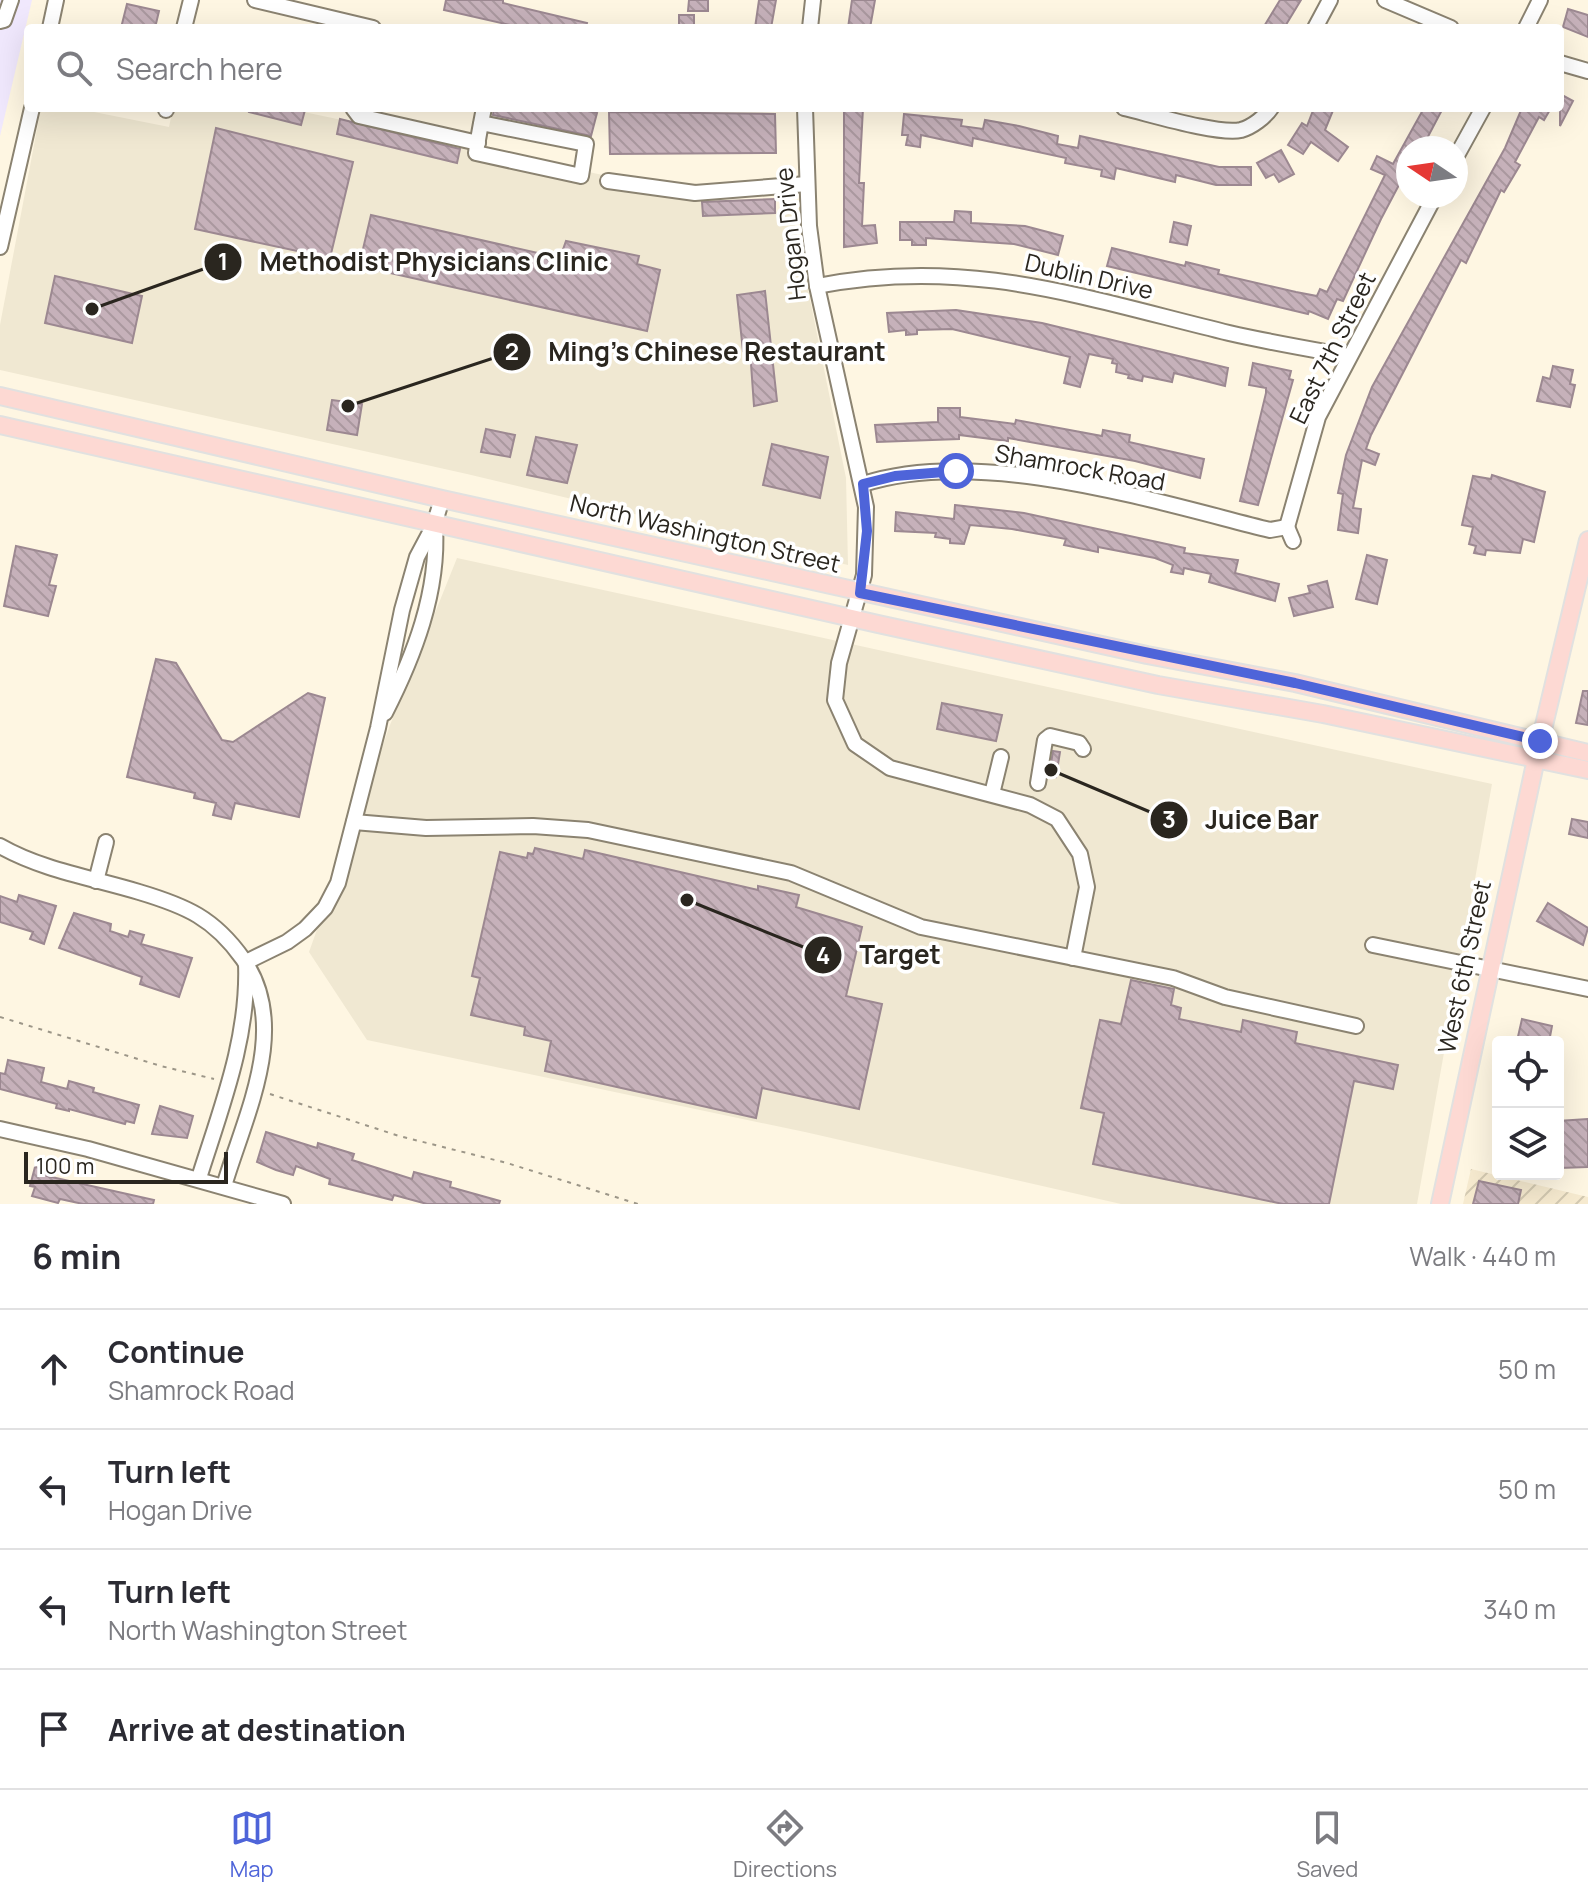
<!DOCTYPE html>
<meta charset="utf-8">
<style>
body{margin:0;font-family:Manrope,sans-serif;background:#f7f7f7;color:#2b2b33}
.controls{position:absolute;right:24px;bottom:24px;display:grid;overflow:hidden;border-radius:8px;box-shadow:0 8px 32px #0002}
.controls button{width:72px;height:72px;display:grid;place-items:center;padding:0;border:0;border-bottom:2px solid #e1e1e2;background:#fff;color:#2b2b33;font:40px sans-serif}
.compass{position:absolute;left:1396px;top:136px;width:72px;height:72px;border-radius:50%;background:#fff;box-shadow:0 8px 32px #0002;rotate:283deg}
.scale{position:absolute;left:24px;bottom:20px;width:204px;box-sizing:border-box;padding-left:8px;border:4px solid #2a261f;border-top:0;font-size:22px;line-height:28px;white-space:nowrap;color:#2a261f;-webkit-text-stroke:6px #fff;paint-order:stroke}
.stop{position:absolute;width:24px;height:24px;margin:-18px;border:6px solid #4e64d9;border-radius:50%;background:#fff}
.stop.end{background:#4e64d9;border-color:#fff;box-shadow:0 2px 8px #0008}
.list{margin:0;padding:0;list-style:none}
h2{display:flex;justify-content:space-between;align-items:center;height:104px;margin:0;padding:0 32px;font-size:34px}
h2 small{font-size:26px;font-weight:400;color:#7c7c81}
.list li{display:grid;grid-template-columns:52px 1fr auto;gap:24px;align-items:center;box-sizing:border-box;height:120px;padding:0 32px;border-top:2px solid #e1e1e2}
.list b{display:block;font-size:30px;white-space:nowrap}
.list p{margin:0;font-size:26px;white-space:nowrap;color:#7c7c81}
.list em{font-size:26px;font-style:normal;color:#7c7c81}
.icon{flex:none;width:44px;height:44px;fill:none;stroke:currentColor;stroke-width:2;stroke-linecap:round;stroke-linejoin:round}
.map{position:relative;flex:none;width:1588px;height:1204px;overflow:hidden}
.search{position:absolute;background:#fff;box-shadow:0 8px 32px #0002;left:24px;right:24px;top:24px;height:88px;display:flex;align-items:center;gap:20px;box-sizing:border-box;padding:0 28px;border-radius:8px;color:#7c7c81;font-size:30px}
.sheet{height:584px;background:#fff}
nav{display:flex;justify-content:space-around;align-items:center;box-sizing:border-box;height:112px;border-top:2px solid #e1e1e2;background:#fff;font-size:22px;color:#7c7c81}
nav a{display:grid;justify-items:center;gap:4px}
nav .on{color:#4e64d9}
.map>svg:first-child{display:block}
.commercial{fill:#f0e8d2}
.industrial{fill:url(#industrial-furrows)}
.education{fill:#f0e8fd}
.building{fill:url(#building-back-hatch);stroke:#9c8891;stroke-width:2}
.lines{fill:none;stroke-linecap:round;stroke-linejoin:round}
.minor-casing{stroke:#8b8371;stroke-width:18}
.major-casing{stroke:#e1e1e0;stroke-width:20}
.path{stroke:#9c9688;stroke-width:2;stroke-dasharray:4 6;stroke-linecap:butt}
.minor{stroke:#fff;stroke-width:14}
.major{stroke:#fdd9d3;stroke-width:16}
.route{stroke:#4e64d9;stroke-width:10}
.labels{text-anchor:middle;stroke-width:7;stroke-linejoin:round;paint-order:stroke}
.street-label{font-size:24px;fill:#2a261f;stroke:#fff}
.leader{fill:none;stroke:#2a261f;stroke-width:3}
.callout-dot{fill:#2a261f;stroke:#fff;stroke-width:3}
.mark-label{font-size:24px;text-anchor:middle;font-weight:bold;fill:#fff}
.callout-label{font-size:26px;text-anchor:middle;font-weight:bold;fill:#2a261f;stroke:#fff;stroke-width:7;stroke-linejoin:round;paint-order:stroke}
</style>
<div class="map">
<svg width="1588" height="1204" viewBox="0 0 1588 1204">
<defs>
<pattern id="industrial-furrows" width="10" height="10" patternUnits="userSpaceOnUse" patternTransform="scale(2)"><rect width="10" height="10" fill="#f6eacf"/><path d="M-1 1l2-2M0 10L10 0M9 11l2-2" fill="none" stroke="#d3c9b1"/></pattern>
<pattern id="building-back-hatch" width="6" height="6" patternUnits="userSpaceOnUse" patternTransform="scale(2)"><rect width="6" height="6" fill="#c6b1ba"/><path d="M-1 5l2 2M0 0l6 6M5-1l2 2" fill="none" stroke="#aa989f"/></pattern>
</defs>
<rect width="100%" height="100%" fill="#fef6e2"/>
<g class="commercial">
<path d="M41,108H74L169,127L173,108H285L793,215L846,478L848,565L467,474L0,370V325Z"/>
<path d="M457,558L1492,784L1417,1204H1121L805,1132L367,1040L309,952L390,725Z"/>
</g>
<path class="industrial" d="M1471,1169L1588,1197V1204H1463Z"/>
<path class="education" d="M0,0H32L0,136Z"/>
<g class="building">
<path d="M446,0H503V3L587,23L586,28H523L444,10Z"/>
<path d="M689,0H708V11H688Z"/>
<path d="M759,0H776L771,28H755Z"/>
<path d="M852,0H875L870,28H848Z"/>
<path d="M1280,0H1301L1284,28H1263Z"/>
<path d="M127,4L159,11L155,28H121Z"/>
<path d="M1568,9L1588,15V37L1563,27Z"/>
<rect x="679" y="15" width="15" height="13"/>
<path d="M1560,94L1573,101L1560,126Z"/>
<path d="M250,108H296L305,110L301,125L249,112Z"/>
<path d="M494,108H574L597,113L591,136L493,115Z"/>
<path d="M844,108H863L859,183H864L862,226L875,225L877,243L844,247Z"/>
<path d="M1314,108H1334L1325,130L1348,147L1338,161L1311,142L1303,154L1288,145L1302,123L1307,126Z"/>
<path d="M1424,108H1443L1422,148H1408V173L1403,184L1400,183L1381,219L1343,301L1337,299L1328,319L1309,311L1308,314L1107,266L1112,248L1185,266L1186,262L1219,270L1218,274L1296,292L1317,296L1320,289L1327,292L1385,175L1371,169L1377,156L1393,164Z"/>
<path d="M1522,108H1551L1544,120L1539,117L1515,162L1520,165L1504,192L1501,190L1466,263L1461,260L1371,435L1366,449L1379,454L1375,465L1362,460L1353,508L1361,509L1358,533L1338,530L1343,494L1338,493L1346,455L1372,387L1505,148Z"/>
<path d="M609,112L775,114L776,153L610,154Z"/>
<path d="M904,114L962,120L961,126L983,129L985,120L1019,126L1058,136L1057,144L1078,148L1080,136L1219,167H1251V185H1216L1176,175L1175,182L1116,168L1114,179L1101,176L1102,170L1065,163L1066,158L973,138L972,146L921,135L920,147L906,145L908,135H902Z"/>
<path d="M340,119L460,149L457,163L337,134Z"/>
<path d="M216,128L353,162L330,258L195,229Z"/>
<path d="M1281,150L1294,174L1279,182L1274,174L1266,178L1257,163Z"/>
<path d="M775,199V213L703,216L702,202Z"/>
<path d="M955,211L971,212V223L1025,226L1063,236L1058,255L1014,244L926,238V245H912V240H900V222H954Z"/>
<path d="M371,215L560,258L566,241L639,256L637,264L660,270L647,331L359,266Z"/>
<path d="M1174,222L1191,226L1187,245L1170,242Z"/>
<path d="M55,276L142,296L132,343L45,323Z"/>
<path d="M765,291L777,401L754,406L750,350L743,351L737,295Z"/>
<path d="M956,310L1042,323L1228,368L1225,386L1174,373L1172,382L1143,376L1142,381L1128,378L1129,375L1116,372L1117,364L1112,363L1113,359L1089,354L1080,387L1064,383L1070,357L952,329L917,330V334L906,335V330L889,332L887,313Z"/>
<path d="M1253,363L1291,371L1289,379L1293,380L1258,505L1240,501L1266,393V388L1249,385Z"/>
<path d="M1553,366L1573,370L1570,384L1575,385L1570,407L1537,401L1543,377L1550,379Z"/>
<path d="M332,400L362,404L357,435L327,430Z"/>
<path d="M938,408H960V417L1015,424L1016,420L1102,436L1103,430L1130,435L1129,442L1204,459L1200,478L1135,461L1008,438V441L959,435V439L877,442L875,425L938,422Z"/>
<path d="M486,429L515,435L510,457L481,452Z"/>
<path d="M536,437L577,445L567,483L527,475Z"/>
<path d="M772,444L828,457L820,498L763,485Z"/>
<path d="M1492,475L1545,492L1534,542L1523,539L1520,553L1486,550L1485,555L1474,553L1476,546L1469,544L1473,527L1462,525L1473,476L1491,479Z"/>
<path d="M955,505L1024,513L1185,548L1184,553L1238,560L1235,573L1279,584L1275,601L1209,582L1211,574L1184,568L1183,574L1171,572L1173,565L1155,558L1098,547V552L1064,545L1066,539L1012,529L970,525L964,544L950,543V539L935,537L936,533L895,531L896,512L954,519Z"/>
<path d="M16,546L57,555L49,585L56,586L48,616L4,606Z"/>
<path d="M1367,555L1387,560L1377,604L1356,599Z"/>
<path d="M1327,581L1333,607L1294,616L1289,598L1310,593L1308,586Z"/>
<path d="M156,659L176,663L222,740L233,742L308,693L325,698L299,817L235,803L231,819L213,815L216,803L194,798L195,793L127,777Z"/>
<path d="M1583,691H1588V725L1576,723Z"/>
<path d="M942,703L1002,715L996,741L937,729Z"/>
<path d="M1053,751L1060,752L1056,777L1049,776Z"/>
<path d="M1572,819L1588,822V838L1569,834Z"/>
<path d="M535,848L583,859L585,850L758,890V886L799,895L796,907L862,927L846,996L882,1004L859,1109L762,1088L756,1118L545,1071L551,1041L524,1035L525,1027L471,1015L480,978L472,976L500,852L527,858L528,853L533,854Z"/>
<path d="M19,895L56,906L44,944L30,939L33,932L0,922V896L17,902Z"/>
<path d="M1548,903L1588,928L1583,945L1537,921Z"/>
<path d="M74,913L111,924L110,931L128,937L130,931L144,935L141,944L192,958L179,997L140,984L142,977L59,948Z"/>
<path d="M1131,980L1174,989L1171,1005L1181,1008L1179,1019L1241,1032L1243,1020L1297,1032L1295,1043L1398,1065L1393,1089L1354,1081L1329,1204H1283L1093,1164L1104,1113L1081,1108L1100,1020L1121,1024Z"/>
<path d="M1522,1019L1552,1026L1549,1042L1517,1041Z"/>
<path d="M8,1060L44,1068L41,1082L67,1089L69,1081L94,1088L93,1092L139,1105L134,1123L126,1121L125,1124L69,1109V1111L56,1108L57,1104L0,1089V1073L5,1074Z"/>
<path d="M160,1106L193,1116L187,1138L152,1134Z"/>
<path d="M1588,1119V1167L1560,1168L1558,1121Z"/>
<path d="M266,1132L317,1148L318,1143L354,1154L352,1160L412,1179L414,1172L451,1182L450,1187L500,1201L499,1204H427L394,1195L392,1200L329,1184L330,1179L296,1166L293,1175L276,1170L257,1162Z"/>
<path d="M35,1167L49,1170L47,1176L154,1200L153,1204H83L60,1199L58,1203L32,1196L35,1187L30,1186Z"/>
<path d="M1479,1181L1521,1190L1518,1204H1473Z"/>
</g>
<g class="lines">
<g class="minor-casing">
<g id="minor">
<path d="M255,0L373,28"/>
<path d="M1385,0L1451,28"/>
<path d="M0,21L4,20L11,0"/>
<path d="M50,28L56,0"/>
<path d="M184,28L191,0"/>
<path d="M810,28L813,0"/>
<path d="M1315,28L1330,0"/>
<path d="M1526,28L1540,0"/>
<path d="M1560,63L1588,71"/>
<path d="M353,108L359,116L478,143"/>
<path d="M805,108L809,226L817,286L866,507L864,575L839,663L835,700L855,744L890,768L1030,805L1057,819L1080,854L1087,887L1073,958"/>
<path d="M1124,108C1150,114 1218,135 1241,130C1252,127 1265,117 1271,108"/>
<path d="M166,110V108"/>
<path d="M481,123L586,144L581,176L476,153C478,138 481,123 484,108"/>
<path d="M1456,157L1483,108"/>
<path d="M608,181L695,193L807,184"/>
<path d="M0,247L32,108"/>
<path d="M817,286C968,256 1084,298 1229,333C1268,342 1309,349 1348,356"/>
<path d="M863,484C980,446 1153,501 1270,530L1287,527"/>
<path d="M1287,527L1318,417L1435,196"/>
<path d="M1287,527L1293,541"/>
<path d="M385,713C414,656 439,592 435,527"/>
<path d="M1038,783L1045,740L1050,736L1079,743L1083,749"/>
<path d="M992,794L1001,757"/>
<path d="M354,822L426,828L533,826L588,830L791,873L921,927L1173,978L1225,997L1356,1026"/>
<path d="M0,846C42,870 93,878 139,892C186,906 214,918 243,959C291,1027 245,1115 224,1186"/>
<path d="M96,881L106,842"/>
<path d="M1373,945L1588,989"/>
<path d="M246,962L287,942L305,929L325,908L338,883L378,728L402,610L417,557L434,525L442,499"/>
<path d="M0,1129L88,1149L283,1204"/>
<path d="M199,1178C221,1108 249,1038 246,963"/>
</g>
</g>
<g class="major-casing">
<g id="major">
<path d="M0,396L442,499L1147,655L1295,683L1588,753"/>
<path d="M0,425L878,624L1158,685L1323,714L1588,770"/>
<path d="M1440,1204L1536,759L1588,540"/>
</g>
</g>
<g class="path">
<path d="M0,1017L161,1066L214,1079"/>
<path d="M270,1094L399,1136L507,1163L638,1204"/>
</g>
<use href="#minor" class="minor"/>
<use href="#major" class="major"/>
</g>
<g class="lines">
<path class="route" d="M956,471L895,476L863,484L867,531L860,593L1295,683L1540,741"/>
</g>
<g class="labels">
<g class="street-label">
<text transform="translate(791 234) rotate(-96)" y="8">Hogan Drive</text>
<text transform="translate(1089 277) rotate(13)" y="8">Dublin Drive</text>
<text transform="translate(1333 348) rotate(-64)" y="8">East 7th Street</text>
<text transform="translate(1080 468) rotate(10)" y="8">Shamrock Road</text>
<text transform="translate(705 534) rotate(13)" y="8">North Washington Street</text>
<text transform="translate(1465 967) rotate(-78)" y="8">West 6th Street</text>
</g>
</g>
<path class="leader" d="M92 309L223 262M348 406L512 352M1051 770L1169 820M687 900L823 955"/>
<g class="callout-dot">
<circle cx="92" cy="309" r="8"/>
<circle cx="348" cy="406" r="8"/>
<circle cx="1051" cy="770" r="8"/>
<circle cx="687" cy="900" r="8"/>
<circle cx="223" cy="262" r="20"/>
<circle cx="512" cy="352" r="20"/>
<circle cx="1169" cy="820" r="20"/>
<circle cx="823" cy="955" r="20"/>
</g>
<g class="mark-label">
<text x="223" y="270">1</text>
<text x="512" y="360">2</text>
<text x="1169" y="828">3</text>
<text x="823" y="964">4</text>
</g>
<g class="callout-label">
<text x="434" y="271">Methodist Physicians Clinic</text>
<text x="717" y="361">Ming's Chinese Restaurant</text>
<text x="1262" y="829">Juice Bar</text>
<text x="900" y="964">Target</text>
</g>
</svg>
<div class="controls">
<button><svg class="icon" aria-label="locate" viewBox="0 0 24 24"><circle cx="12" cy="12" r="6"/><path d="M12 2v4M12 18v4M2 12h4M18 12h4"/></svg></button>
<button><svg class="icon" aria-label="layers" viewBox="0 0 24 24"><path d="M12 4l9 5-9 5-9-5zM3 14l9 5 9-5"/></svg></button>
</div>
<svg class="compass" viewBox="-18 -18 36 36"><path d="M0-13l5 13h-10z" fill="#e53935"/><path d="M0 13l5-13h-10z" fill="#7c7c81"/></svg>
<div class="scale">100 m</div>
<div class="stop" style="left:956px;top:471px"></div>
<div class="stop end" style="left:1540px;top:741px"></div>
<div class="search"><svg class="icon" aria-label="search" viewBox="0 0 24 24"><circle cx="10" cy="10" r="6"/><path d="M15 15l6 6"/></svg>Search here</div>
</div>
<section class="sheet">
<h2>6 min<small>Walk · 440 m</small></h2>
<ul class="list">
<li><svg class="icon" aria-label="ahead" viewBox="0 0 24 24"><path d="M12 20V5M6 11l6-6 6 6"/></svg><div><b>Continue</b><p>Shamrock Road</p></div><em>50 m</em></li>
<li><svg class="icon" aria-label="left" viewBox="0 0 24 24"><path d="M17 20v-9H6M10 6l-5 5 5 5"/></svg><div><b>Turn left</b><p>Hogan Drive</p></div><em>50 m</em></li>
<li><svg class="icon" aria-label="left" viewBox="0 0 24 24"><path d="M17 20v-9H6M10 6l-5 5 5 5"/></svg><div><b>Turn left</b><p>North Washington Street</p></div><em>340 m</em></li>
<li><svg class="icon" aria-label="arrive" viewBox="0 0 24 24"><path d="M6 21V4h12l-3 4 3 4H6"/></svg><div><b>Arrive at destination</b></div></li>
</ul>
</section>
<nav>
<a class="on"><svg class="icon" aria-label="map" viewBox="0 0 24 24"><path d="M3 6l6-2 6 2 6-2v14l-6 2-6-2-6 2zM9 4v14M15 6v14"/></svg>Map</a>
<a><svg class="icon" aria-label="directions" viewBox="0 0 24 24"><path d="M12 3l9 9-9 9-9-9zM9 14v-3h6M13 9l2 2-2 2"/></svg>Directions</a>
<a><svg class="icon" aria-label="saved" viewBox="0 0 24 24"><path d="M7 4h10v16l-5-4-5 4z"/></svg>Saved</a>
</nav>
